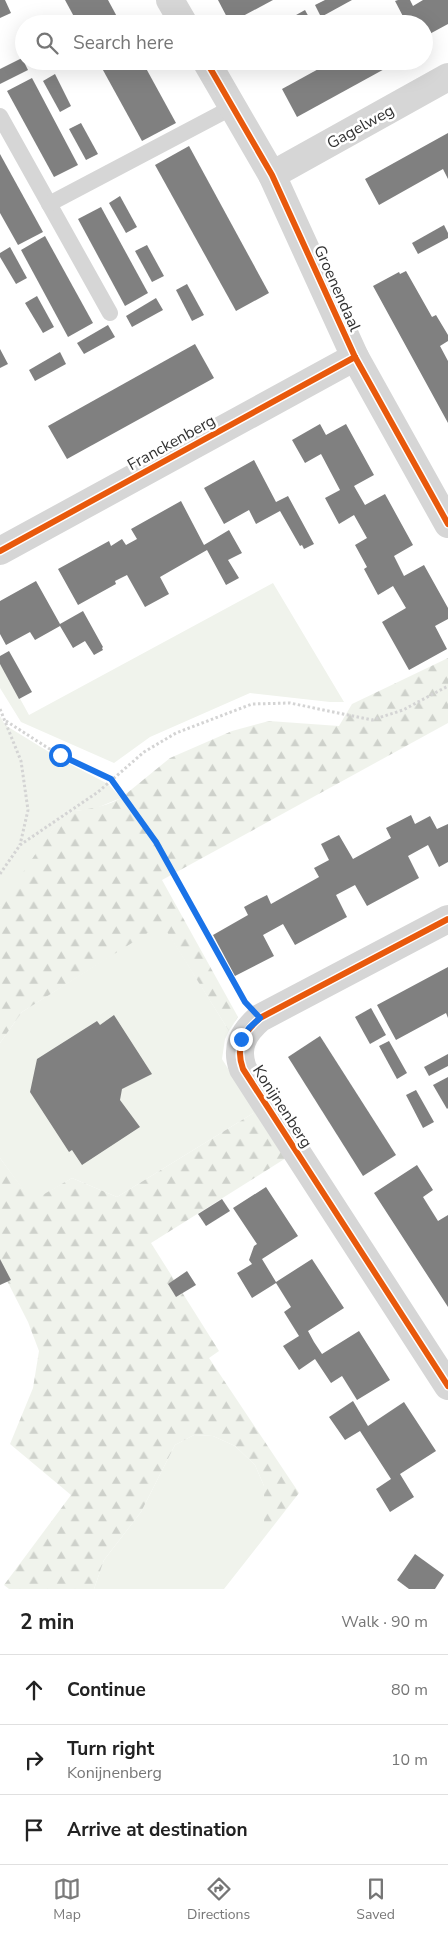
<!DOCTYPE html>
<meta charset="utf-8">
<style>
body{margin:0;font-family:"Nunito Sans",sans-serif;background:#f2f2f2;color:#222}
.stop{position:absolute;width:15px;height:15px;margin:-11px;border:4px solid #1a73e8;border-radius:50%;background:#fff}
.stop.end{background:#1a73e8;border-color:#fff;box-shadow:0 1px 5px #0008}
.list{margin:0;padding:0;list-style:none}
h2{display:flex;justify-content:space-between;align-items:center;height:65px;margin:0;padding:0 20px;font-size:21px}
h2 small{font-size:16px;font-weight:400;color:#767676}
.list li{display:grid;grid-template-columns:32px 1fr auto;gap:15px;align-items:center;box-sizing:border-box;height:70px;padding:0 20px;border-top:1px solid #e0e0e0}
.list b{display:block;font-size:19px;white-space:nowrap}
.list p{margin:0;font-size:16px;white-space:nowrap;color:#767676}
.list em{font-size:16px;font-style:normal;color:#767676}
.icon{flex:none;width:28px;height:28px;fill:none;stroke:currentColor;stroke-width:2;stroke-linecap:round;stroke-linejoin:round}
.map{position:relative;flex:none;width:448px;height:1589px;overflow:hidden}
.search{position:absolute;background:#fff;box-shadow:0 5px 20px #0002;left:15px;right:15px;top:15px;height:55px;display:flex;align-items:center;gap:12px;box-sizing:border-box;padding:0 18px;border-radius:28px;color:#767676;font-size:19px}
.sheet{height:275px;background:#fff}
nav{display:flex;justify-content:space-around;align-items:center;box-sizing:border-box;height:70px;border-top:1px solid #e0e0e0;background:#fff;font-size:14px;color:#767676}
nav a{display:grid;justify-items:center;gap:2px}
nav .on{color:#7a7a7a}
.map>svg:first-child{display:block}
.green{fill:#f0f3ec}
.forest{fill:url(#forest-firs)}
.building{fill:#808080}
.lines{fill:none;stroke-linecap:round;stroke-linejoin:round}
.path{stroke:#d4d4d4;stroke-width:3;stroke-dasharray:2.5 2.5;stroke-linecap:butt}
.service{stroke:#d6d6d6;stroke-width:16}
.minor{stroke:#d6d6d6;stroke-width:28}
.cycleway-casing{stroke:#fff;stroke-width:9}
.cycleway{stroke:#e8590c;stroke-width:6}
.route{stroke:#1a73e8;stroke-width:6}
.labels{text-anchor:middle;stroke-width:5;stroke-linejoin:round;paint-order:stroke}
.street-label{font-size:16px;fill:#323232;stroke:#fff}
</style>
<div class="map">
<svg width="448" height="1589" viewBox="0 0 448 1589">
<defs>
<pattern id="forest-firs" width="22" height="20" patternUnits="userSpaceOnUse" patternTransform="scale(1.25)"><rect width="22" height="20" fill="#f0f3ec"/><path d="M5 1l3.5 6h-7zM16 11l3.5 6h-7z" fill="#ced1cb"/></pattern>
</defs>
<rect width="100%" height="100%" fill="#fff"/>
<g class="green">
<path d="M273,583L344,702H330L250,693L150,737L114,763L21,722L0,688V662L29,715Z"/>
<path d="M0,716L5,725L62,760L108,784L121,798L94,809L64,812L4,903L0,906Z"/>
<path d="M162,923L229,1031L225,1039L222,1059L255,1112L117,1197L72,1178L32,1202L0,1158V1043L22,1012Z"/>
<path d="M194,1435L213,1436L235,1446L255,1465L264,1486V1538L224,1589H94L104,1560L141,1512L175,1445Z"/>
</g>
<g class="forest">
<path d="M448,658V723L162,880L238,1017L229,1031L162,924L22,1012L0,1043V906L64,812C85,810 102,808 121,798L170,758L232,731L269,721L339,726L352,704Z"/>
<path d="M255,1112L286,1158L151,1243L219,1351L209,1358L299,1493L264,1538V1486L255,1465L235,1446L213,1436L194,1435L175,1445L141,1512L104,1560L94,1589H9L4,1585L71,1495L10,1444L33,1388L39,1351L28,1322L0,1267V1158L32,1201L72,1178L117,1197Z"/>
</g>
<g class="building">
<path d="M0,0H5L11,13L0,18Z"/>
<path d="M65,0H108L121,24H78Z"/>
<path d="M218,0H273L230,23Z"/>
<path d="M325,0H352L321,17L315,5Z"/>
<path d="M398,0H410L413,6L423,0H448V24L424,37V24H407L395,1Z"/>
<path d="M305,10L311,21L307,24H280Z"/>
<path d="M22,58L28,70L0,84V69Z"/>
<path d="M98,61H142L176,123L142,141Z"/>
<path d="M333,61H399L297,117L282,89Z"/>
<path d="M55,74L71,106L60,112L43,81Z"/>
<path d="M32,78L78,165L54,177L7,91Z"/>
<path d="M81,123L98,154L86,160L69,129Z"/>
<path d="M448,133V179L443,169L379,205L365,179Z"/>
<path d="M189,146L269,293L236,311L155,165Z"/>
<path d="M0,154L43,232L18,245L0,213Z"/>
<path d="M120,196L137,227L126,233L109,203Z"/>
<path d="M101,207L148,293L125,306L78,219Z"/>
<path d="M444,225L448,233V238L418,254L412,243Z"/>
<path d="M45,236L93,323L68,337L21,250Z"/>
<path d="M147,245L164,276L152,282L135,251Z"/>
<path d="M10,247L27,278L16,284L0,257V253Z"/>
<path d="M406,271L432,317L436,315L448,335V341L440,346L448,361V423L373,286L399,272L400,274Z"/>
<path d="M187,284L204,315L192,321L176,290Z"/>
<path d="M37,296L54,327L43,333L25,303Z"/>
<path d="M156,298L163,310L132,327L126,316Z"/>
<path d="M108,325L115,337L84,354L77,343Z"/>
<path d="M195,344L214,378L67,459L48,426Z"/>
<path d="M0,349L8,364L0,368Z"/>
<path d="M60,352L66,364L35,381L29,370Z"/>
<path d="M320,424L326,435L346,424L374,475L354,486L365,505L385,494L413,545L394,556L404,576L424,565L448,608V619L435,626L447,649L409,670L382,622L406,608L393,586L378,595L364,569L367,567L355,545L367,538L354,515L339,524L325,498L340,490L321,454L305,463L292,440Z"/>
<path d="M254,460L276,502L288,496L314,544L304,549L302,545L300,546L280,511L256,524L249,510L224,524L204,488Z"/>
<path d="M181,501L204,545L229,530L242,553L228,560L239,578L226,585L207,550L160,577L169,594L145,607L127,575L115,581L116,584L78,605L58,569L109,541L111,546L122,539L126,545L137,539L131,529Z"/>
<path d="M36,581L60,624L83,611L103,647L102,648L103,650L94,655L85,641L73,648L60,626L35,640L30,632L6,645L0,634V601Z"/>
<path d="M9,651L32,692L19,699L0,664V656Z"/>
<path d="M411,815L415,824L430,816L437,829L448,824V862L439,867L428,845L408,856L419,878L367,906L355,885L336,895L347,917L295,945L283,924L263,935L274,956L235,976L213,935L248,915L244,907L255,901L267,895L271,904L319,877L314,868L329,860L321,844L339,835L353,859L391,838L386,828Z"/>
<path d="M448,967V1018L446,1013L396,1040L377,1005Z"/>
<path d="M371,1008L386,1035L370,1044L355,1017Z"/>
<path d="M114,1015L152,1074L122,1089L120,1100L140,1127L82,1165L72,1150L69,1152L30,1092L37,1059L97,1021L100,1025Z"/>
<path d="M320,1036L396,1155L363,1176L288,1057Z"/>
<path d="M389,1041L407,1073L397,1079L379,1046Z"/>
<path d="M448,1054V1066L429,1076L424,1067Z"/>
<path d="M448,1077V1108L447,1109L433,1085Z"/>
<path d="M416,1090L434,1122L423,1128L406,1095Z"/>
<path d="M417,1165L433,1190L423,1197L438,1221L448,1215V1307L374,1193Z"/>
<path d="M266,1187L298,1236L262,1259L276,1282L312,1259L344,1308L308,1331L314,1342L322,1354L359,1331L390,1380L357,1400L342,1376L331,1383L315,1359L299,1370L283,1346L299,1336L284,1312L291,1307L276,1283L252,1298L237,1273L252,1264L249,1260L254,1246L257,1244L233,1208Z"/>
<path d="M222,1199L230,1211L206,1226L198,1214Z"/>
<path d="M0,1259L11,1280L0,1285Z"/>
<path d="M187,1271L196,1285L176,1297L168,1284Z"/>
<path d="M353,1401L368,1426L404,1402L436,1451L400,1474L414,1497L390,1512L376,1489L391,1479L360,1431L345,1440L329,1417Z"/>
<path d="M415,1554L444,1575L435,1589H409L397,1580Z"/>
</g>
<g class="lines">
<g class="path">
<path d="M0,709L21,761L28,810L20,845"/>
<path d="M6,721L59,755L111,779L156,842L242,996"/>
<path d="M0,874L20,845L98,792L144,752L176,733L252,704L290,703L372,720L403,710L448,686"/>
</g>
<g class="service">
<path d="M0,116L110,313"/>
<path d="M49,204L233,107"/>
</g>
<g class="minor">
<path d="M170,0L184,24"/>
<path d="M206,61L272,175L355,357L448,524"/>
<path d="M272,175L448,77"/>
<path d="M0,551L355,357"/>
<path d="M448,919L260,1018C243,1033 235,1047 243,1069L448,1386"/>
</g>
<g class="cycleway-casing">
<g id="cycleway">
<path d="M206,61L272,175L355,357L448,524"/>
<path d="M0,551L355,357"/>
<path d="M448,919L260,1018C243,1033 235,1047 243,1069L448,1386"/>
</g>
</g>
<use href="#cycleway" class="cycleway"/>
</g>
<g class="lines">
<path class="route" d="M60,755L111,779L156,842L245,1002L260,1018L249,1028L241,1039"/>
</g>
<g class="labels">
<g class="street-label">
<text transform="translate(360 126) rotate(-29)" y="6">Gagelweg</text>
<text transform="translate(338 288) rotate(66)" y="6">Groenendaal</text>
<text transform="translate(171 442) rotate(-29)" y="6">Franckenberg</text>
<text transform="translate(283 1106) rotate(57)" y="6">Konijnenberg</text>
</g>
</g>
</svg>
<div class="stop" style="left:60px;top:755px"></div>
<div class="stop end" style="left:241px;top:1039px"></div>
<div class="search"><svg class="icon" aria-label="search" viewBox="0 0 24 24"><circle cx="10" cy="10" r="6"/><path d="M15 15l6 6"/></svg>Search here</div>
</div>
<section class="sheet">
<h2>2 min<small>Walk · 90 m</small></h2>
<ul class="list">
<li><svg class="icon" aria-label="ahead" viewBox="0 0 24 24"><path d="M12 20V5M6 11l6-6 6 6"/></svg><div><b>Continue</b></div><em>80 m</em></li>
<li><svg class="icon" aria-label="right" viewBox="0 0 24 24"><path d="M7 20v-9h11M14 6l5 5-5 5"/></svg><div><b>Turn right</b><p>Konijnenberg</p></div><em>10 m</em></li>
<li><svg class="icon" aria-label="arrive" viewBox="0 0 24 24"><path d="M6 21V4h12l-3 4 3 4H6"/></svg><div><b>Arrive at destination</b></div></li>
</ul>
</section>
<nav>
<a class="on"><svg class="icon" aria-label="map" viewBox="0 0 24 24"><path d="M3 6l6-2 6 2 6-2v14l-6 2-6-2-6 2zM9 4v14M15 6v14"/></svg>Map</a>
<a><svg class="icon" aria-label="directions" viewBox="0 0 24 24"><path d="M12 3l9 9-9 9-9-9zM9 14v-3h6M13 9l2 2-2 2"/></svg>Directions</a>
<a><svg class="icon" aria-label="saved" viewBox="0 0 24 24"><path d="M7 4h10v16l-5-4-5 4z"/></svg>Saved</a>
</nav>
